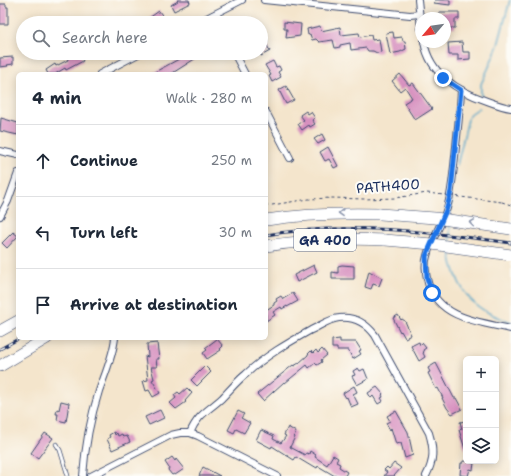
<!DOCTYPE html>
<meta charset="utf-8">
<style>
body{margin:0;font-family:"Shantell Sans",sans-serif;background:#f6f6f7;color:#1f2937}
.controls{position:absolute;right:12px;bottom:12px;display:grid;overflow:hidden;border-radius:6px;box-shadow:0 2px 10px #0003}
.controls button{width:36px;height:36px;display:grid;place-items:center;padding:0;border:0;border-bottom:1px solid #e0e1e3;background:#fff;color:#1f2937;font:20px sans-serif}
.compass{position:absolute;left:415px;top:12px;width:36px;height:36px;border-radius:50%;background:#fff;box-shadow:0 2px 10px #0003;rotate:241deg}
.stop{position:absolute;width:12px;height:12px;margin:-9px;border:3px solid #1a73e8;border-radius:50%;background:#fff}
.stop.end{background:#1a73e8;border-color:#fff;box-shadow:0 1px 4px #0008}
.list{margin:0;padding:0;list-style:none}
h2{display:flex;justify-content:space-between;align-items:center;height:52px;margin:0;padding:0 16px;font-size:17px}
h2 small{font-size:13px;font-weight:400;color:#747a83}
.list li{display:grid;grid-template-columns:26px 1fr auto;gap:12px;align-items:center;box-sizing:border-box;height:72px;padding:0 16px;border-top:1px solid #e0e1e3}
.list b{display:block;font-size:15px;white-space:nowrap}
.list em{font-size:13px;font-style:normal;color:#747a83}
.icon{flex:none;width:22px;height:22px;fill:none;stroke:currentColor;stroke-width:2;stroke-linecap:round;stroke-linejoin:round}
.map{position:relative;flex:none;width:511px;height:476px;overflow:hidden}
.search{position:absolute;background:#fff;box-shadow:0 2px 10px #0003;left:16px;top:16px;width:252px;height:44px;display:flex;align-items:center;gap:10px;box-sizing:border-box;padding:0 14px;border-radius:22px;color:#747a83;font-size:15px}
.panel{position:absolute;background:#fff;box-shadow:0 2px 10px #0003;left:16px;top:72px;width:252px;height:268px;border-radius:6px}
.map>svg:first-child{display:block}
.lines{fill:none;stroke-linecap:round;stroke-linejoin:round}
.stream{stroke:#4ea5ca;stroke-width:1.5}
.building{fill:#d790bf}
.service-casing{stroke:#3c4a6e;stroke-width:4.5}
.minor-casing{stroke:#3c4a6e;stroke-width:8}
.motorway-casing{stroke:#3c4a6e;stroke-width:12}
.path{stroke:#3c4a6e;stroke-width:1;stroke-dasharray:3 3;stroke-linecap:butt}
.service{stroke:#fff;stroke-width:3}
.minor{stroke:#fff;stroke-width:6}
.motorway{stroke:#fff;stroke-width:11}
.rail-casing{stroke:#1b2f5e;stroke-width:3}
.rail{stroke:#fdfcf7;stroke-width:1.5;stroke-dasharray:4.5;stroke-linecap:butt}
.motorway-bridge-casing{stroke:#3c4a6e;stroke-width:12;stroke-linecap:butt}
.path-bridge{stroke:#3c4a6e;stroke-width:1;stroke-dasharray:3 3;stroke-linecap:butt}
.motorway-bridge{stroke:#fff;stroke-width:11}
.oneway{stroke:#8d97ae}
.route{stroke:#1a73e8;stroke-width:5}
.labels{text-anchor:middle;stroke-width:4;stroke-linejoin:round;paint-order:stroke}
.shield{fill:#fdfcf7;stroke:#5f6c8c;stroke-width:1}
.shield-label{font-size:13px;font-weight:bold;fill:#1b2f5e}
.street-label{font-size:14px;fill:#1b2f5e;stroke:#fdfcf7}
</style>
<div class="map">
<svg width="511" height="476" viewBox="0 0 511 476">
<rect width="100%" height="100%" fill="#fdfcf7"/>
<filter id="ink" filterUnits="userSpaceOnUse"><feTurbulence type="fractalNoise" baseFrequency=".025" numOctaves="2"/><feDisplacementMap in="SourceGraphic" scale="8" xChannelSelector="R" yChannelSelector="G"/><feConvolveMatrix kernelMatrix="1 2 1 2 8 2 1 2 1" color-interpolation-filters="sRGB"/></filter>
<filter id="wash" filterUnits="userSpaceOnUse"><feTurbulence type="fractalNoise" baseFrequency=".012" numOctaves="4" result="noise"/><feDisplacementMap in="SourceGraphic" scale="16" xChannelSelector="R" yChannelSelector="G"/><feGaussianBlur stdDeviation="0.9" result="paint"/><feColorMatrix in="noise" values="0 0 0 0 0 0 0 0 0 0 0 0 0 0 0 0 0 1.4 0 .05"/><feComposite in="paint" operator="in"/></filter>
<g filter="url(#wash)">
<rect width="100%" height="100%" fill="#f4e5cc"/>
<g class="lines">
<g class="stream">
<path d="M481,96V84L488,69L498,45L510,0"/>
<path d="M457,165L469,115L479,108"/>
<path d="M450,215L452,199"/>
<path d="M450,225V243"/>
<path d="M450,251C454,278 466,304 493,315C499,318 505,320 511,322"/>
</g>
</g>
<g id="blocks">
<g class="building">
<path d="M177,0H189L190,3L174,11L171,5L178,1Z"/>
<path d="M435,0H450V5L434,3Z"/>
<path d="M0,4H6V7H8V24H0Z"/>
<path d="M159,11L164,18L157,23H142Z"/>
<path d="M439,12H459V19H455V28H445V18H439Z"/>
<path d="M284,22L301,24L300,36L286,38L287,29H284Z"/>
<path d="M320,26L321,31L340,27L341,35L359,33L360,37L371,35L372,40L379,39L381,52L377,53L373,51H368L366,48L351,50L350,43L340,45V47L335,48L333,40L319,42L316,39L312,40L310,34L308,35L307,29Z"/>
<path d="M261,29L268,42L266,44L270,51L261,56Z"/>
<path d="M393,32L394,38L402,37L403,41H405L406,49L400,52L390,54L386,33Z"/>
<path d="M462,42L463,52H470V59L458,60V55H449L448,43Z"/>
<path d="M66,53H79L83,61L66,70L65,68L55,74H48L46,70L55,64L56,66L68,60Z"/>
<path d="M188,53H204L171,74H151L179,59V58Z"/>
<path d="M13,57V64L7,65L8,66L0,67V58Z"/>
<path d="M273,61L276,67L279,66L281,70L278,72L281,77L272,82L269,76L271,75L265,65Z"/>
<path d="M400,74L409,85L413,83L432,109L415,120L404,103L412,98L405,87L400,91L392,81Z"/>
<path d="M286,86L294,100L286,104L279,90Z"/>
<path d="M306,111L308,114L311,112L315,118L312,120L315,124L310,127L309,125L302,130L298,124L304,120L300,115Z"/>
<path d="M1,118L18,123V135L0,131Z"/>
<path d="M322,134L325,140L318,144L314,139Z"/>
<path d="M328,147L338,166L334,168L329,159L325,161L320,152Z"/>
<path d="M13,232L18,236L7,248L2,243Z"/>
<path d="M314,265L317,272L297,282L294,275Z"/>
<path d="M342,265L354,266V279H332V272L338,273V266Z"/>
<path d="M369,271L382,278L379,286L373,284L371,289L365,287Z"/>
<path d="M293,293L298,301L287,307V306L282,309L281,307L273,312L275,315L266,321V310L274,305V303L277,301L276,299L281,296L283,299Z"/>
<path d="M398,315L401,320L402,319L405,321L411,335L405,338L401,331L400,332L393,318Z"/>
<path d="M217,339L223,346L220,349L221,350L207,359L203,353L207,350L205,348Z"/>
<path d="M340,339V342H356L361,350L359,351L361,354L353,359L348,350H337V348H332V340Z"/>
<path d="M419,342L420,345L422,343L426,348L423,350L424,352L423,353L425,357L419,361L411,346Z"/>
<path d="M157,343L159,359H156L157,367H151L154,379L152,380L160,393L153,397L149,390L146,391L143,381L148,380L145,356L148,357L147,344Z"/>
<path d="M322,349L327,355L321,360L322,362L317,365L315,363L309,368L307,365L285,383L284,382L263,401L257,394L293,365L294,366L299,363L308,355V354L311,351L313,353L316,350L318,353Z"/>
<path d="M436,363L454,398H456L462,409L452,414L447,408L442,398H443L438,388L436,389L428,373L430,372L428,368Z"/>
<path d="M205,366L211,372L197,386L191,380Z"/>
<path d="M358,368L360,371L364,369L368,379L357,385L352,376L355,375L353,371Z"/>
<path d="M354,386L357,392L353,394L358,404L351,407L347,397L346,398L343,393Z"/>
<path d="M377,387L383,394L382,395L383,397L381,398L383,401L378,404L373,396L371,398L368,393Z"/>
<path d="M187,388L192,393L185,401L186,402L176,409L170,403L176,398L174,395L178,392L180,394Z"/>
<path d="M61,401L69,403L66,422L57,420L58,414H56L57,409L59,410Z"/>
<path d="M160,410L164,418L149,425L145,417Z"/>
<path d="M238,411L244,414L241,418L250,423L244,433L236,429L234,433L228,430Z"/>
<path d="M396,411L408,432L413,455L405,458L401,443L396,444L391,428L390,430L386,423L390,421L387,416Z"/>
<path d="M466,421V449H465L459,430L462,429L460,422Z"/>
<path d="M288,427L296,432L294,436L295,437L290,447L305,455L306,453L309,454L310,451L316,455L315,457L327,465L333,455L338,458L336,462L340,464L339,467L347,472L345,476H335L318,466L317,468L312,465L311,466L296,457L294,460L272,446L271,448L256,440L261,430L274,436L273,439L281,443L286,436L284,435Z"/>
<path d="M114,432L115,435L117,433L118,436L122,434L123,437L127,436L130,442L112,450L107,439L110,437L109,435Z"/>
<path d="M45,433L53,438L38,458L31,453Z"/>
<path d="M172,457L175,461L176,459L184,469L175,475L174,474L172,475L168,470L169,468L165,462Z"/>
<path d="M463,461H472L471,463H474L473,470L470,469L468,476L460,475L461,463H463Z"/>
<path d="M394,463L401,468L394,476H384L387,472L384,470L387,467L389,469Z"/>
<path d="M203,467L220,476H199Z"/>
</g>
</g>
</g>
<g filter="url(#ink)">
<use href="#blocks" fill-opacity="0" stroke="#3c4a6e" stroke-width="1"/>
<g class="lines">
<g class="service-casing">
<path id="service" d="M56,444L60,450L68,476"/>
</g>
<g class="minor-casing">
<g id="minor">
<path d="M264,0L410,15L419,14"/>
<path d="M418,0L421,28"/>
<path d="M213,15L217,23"/>
<path d="M197,23L242,0"/>
<path d="M424,42C430,75 458,91 487,101C495,104 503,107 511,108"/>
<path d="M234,53L245,74"/>
<path d="M100,74L140,53"/>
<path d="M461,90C460,112 457,135 455,157C453,174 452,192 447,208C442,225 431,239 427,256C424,264 426,275 428,283C439,319 480,322 511,329"/>
<path d="M266,112L290,158"/>
<path d="M0,151L18,155"/>
<path d="M0,216L8,201L18,173"/>
<path d="M83,476C85,447 90,419 99,391C105,374 113,356 115,338"/>
<path d="M91,476L171,435L180,433H190"/>
<path d="M277,476L198,436L190,433C198,414 208,411 222,398C230,390 237,381 246,374C265,356 288,343 311,330C320,326 329,319 339,318C355,316 366,323 375,335L429,433C434,449 434,461 426,476"/>
</g>
</g>
<g class="motorway-casing">
<g id="motorway">
<path d="M266,220C304,214 342,213 380,214"/>
<path d="M266,246C306,240 345,238 385,240"/>
<path d="M0,331L18,321"/>
<path d="M0,366L47,338"/>
</g>
</g>
<g class="path">
<path d="M502,202L511,205"/>
<path d="M266,206L309,199L332,198L364,199L395,198L427,193"/>
</g>
<use href="#service" class="service"/>
<use href="#minor" class="minor"/>
<use href="#motorway" class="motorway"/>
<g class="rail-casing">
<g id="rail">
<path d="M266,235C348,221 429,232 511,243"/>
<path d="M0,349L20,338"/>
</g>
</g>
<use href="#rail" class="rail"/>
<g class="motorway-bridge-casing">
<g id="motorway-bridge">
<path d="M380,214L435,218L511,229"/>
<path d="M385,240L432,244L511,255"/>
</g>
</g>
<path class="path-bridge" d="M427,193L502,202"/>
<use href="#motorway-bridge" class="motorway-bridge"/>
</g>
<defs><path id="oneway-chevron" d="M-2-3.5L2.5 0L-2 3.5" fill="none" stroke-width="1.6" stroke-linecap="round" stroke-linejoin="round"/></defs>
<g class="oneway">
<use href="#oneway-chevron" transform="translate(341 213) rotate(178)"/>
<use href="#oneway-chevron" transform="translate(472 223) rotate(-172)"/>
</g>
</g>
<g class="lines" filter="url(#ink)">
<path class="route" d="M432,293L427,278L426,256L447,208L451,191L461,90L443,78"/>
</g>
<g class="labels">
<rect class="shield" x="294" y="229" width="62" height="22" rx="3"/>
<g class="shield-label">
<text x="325" y="245">GA 400</text>
</g>
<g class="street-label">
<text transform="translate(388 186) rotate(-4)" y="5">PATH400</text>
</g>
</g>
</svg>
<div class="controls">
<button>+</button>
<button>−</button>
<button><svg class="icon" aria-label="layers" viewBox="0 0 24 24"><path d="M12 4l9 5-9 5-9-5zM3 14l9 5 9-5"/></svg></button>
</div>
<svg class="compass" viewBox="-18 -18 36 36"><path d="M0-13l5 13h-10z" fill="#e53935"/><path d="M0 13l5-13h-10z" fill="#747a83"/></svg>
<div class="stop" style="left:432px;top:293px"></div>
<div class="stop end" style="left:443px;top:78px"></div>
<div class="search"><svg class="icon" aria-label="search" viewBox="0 0 24 24"><circle cx="10" cy="10" r="6"/><path d="M15 15l6 6"/></svg>Search here</div>
<section class="panel">
<h2>4 min<small>Walk · 280 m</small></h2>
<ul class="list">
<li><svg class="icon" aria-label="ahead" viewBox="0 0 24 24"><path d="M12 20V5M6 11l6-6 6 6"/></svg><div><b>Continue</b></div><em>250 m</em></li>
<li><svg class="icon" aria-label="left" viewBox="0 0 24 24"><path d="M17 20v-9H6M10 6l-5 5 5 5"/></svg><div><b>Turn left</b></div><em>30 m</em></li>
<li><svg class="icon" aria-label="arrive" viewBox="0 0 24 24"><path d="M6 21V4h12l-3 4 3 4H6"/></svg><div><b>Arrive at destination</b></div></li>
</ul>
</section>
</div>
